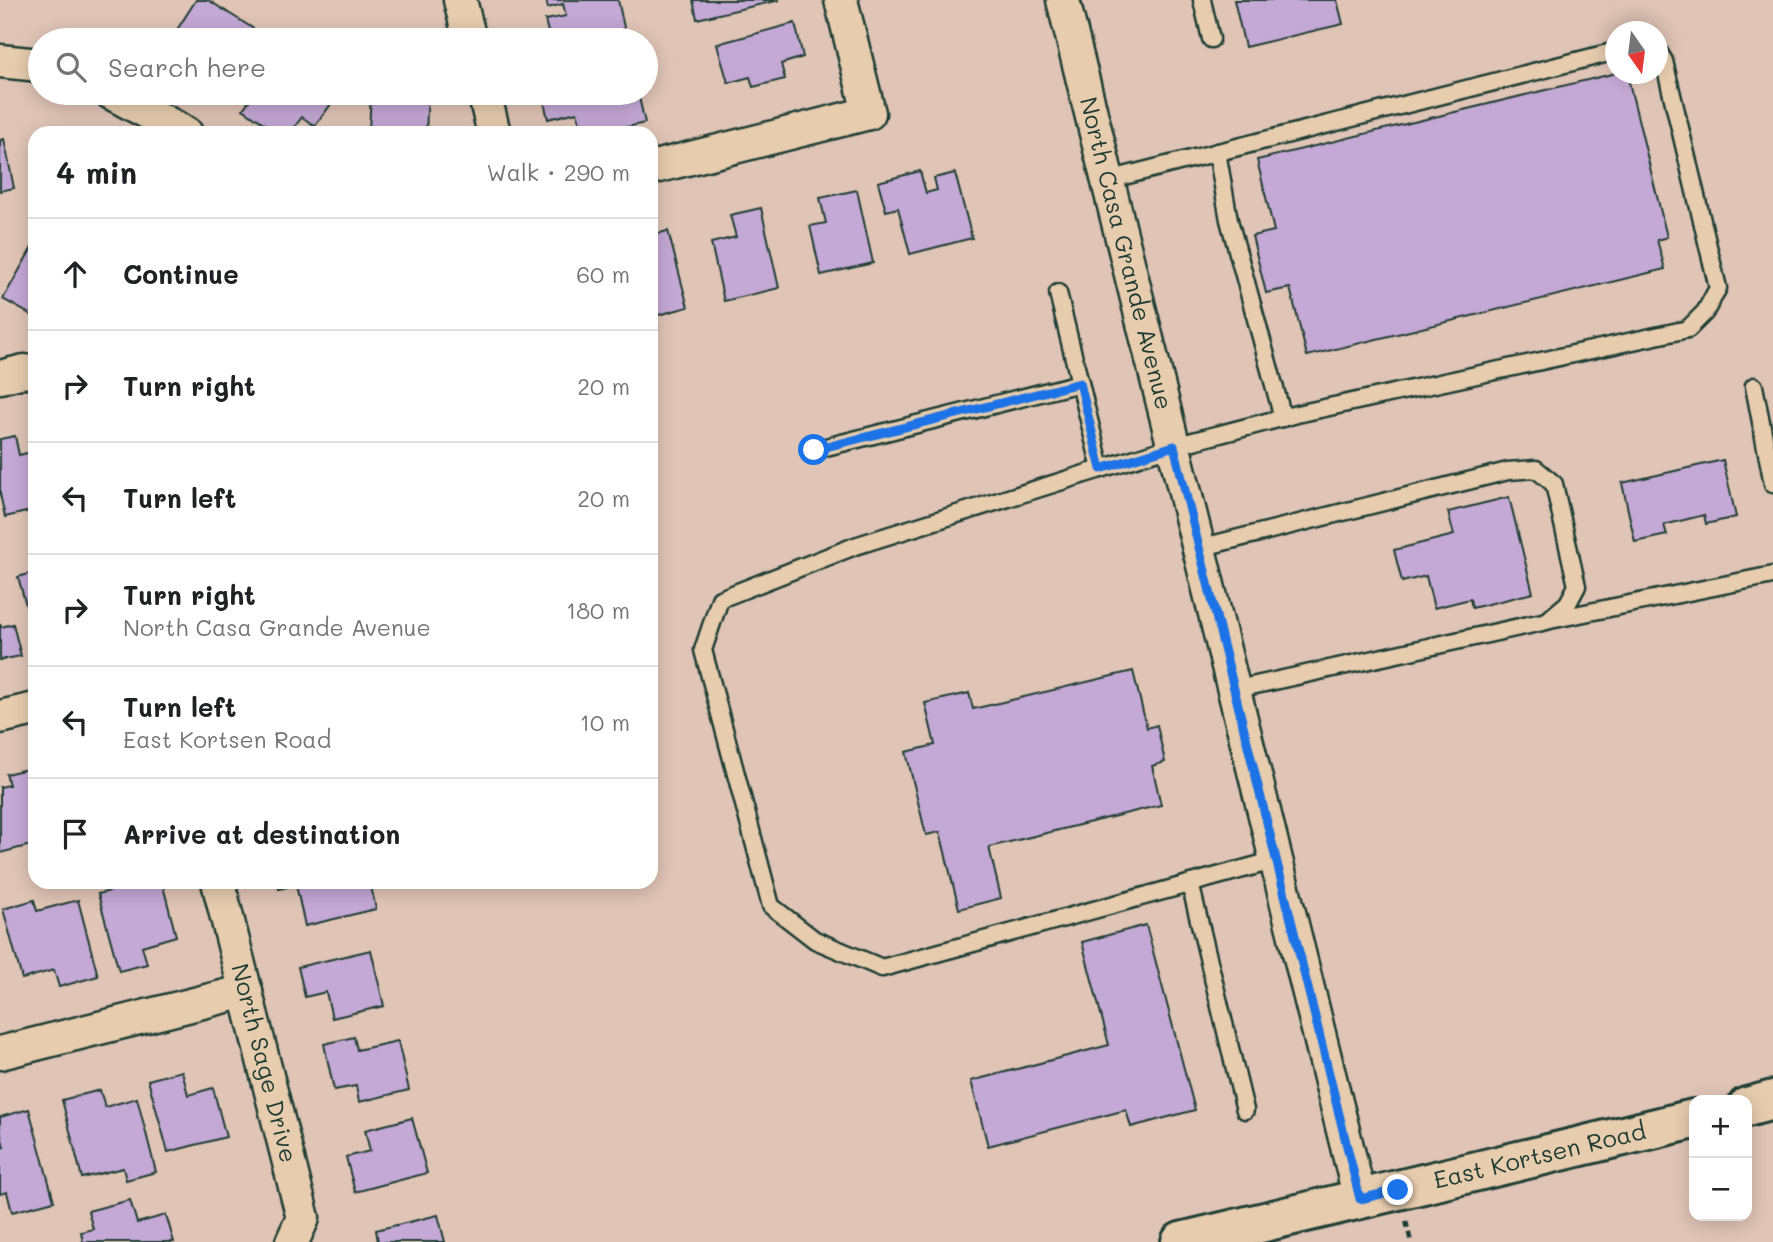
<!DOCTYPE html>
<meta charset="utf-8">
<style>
body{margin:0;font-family:Mali,sans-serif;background:#f6f6f6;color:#202124}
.controls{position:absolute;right:21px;bottom:21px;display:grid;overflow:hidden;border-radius:14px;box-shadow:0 4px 18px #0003}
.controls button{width:63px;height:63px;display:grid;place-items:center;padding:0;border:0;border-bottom:2px solid #e0e0e0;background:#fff;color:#202124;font:35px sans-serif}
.compass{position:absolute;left:1605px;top:21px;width:63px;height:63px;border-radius:50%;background:#fff;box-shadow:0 4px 18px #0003;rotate:166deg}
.stop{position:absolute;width:21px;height:21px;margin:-16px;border:5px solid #1a73e8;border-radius:50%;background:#fff}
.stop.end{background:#1a73e8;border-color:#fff;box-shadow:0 2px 7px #0008}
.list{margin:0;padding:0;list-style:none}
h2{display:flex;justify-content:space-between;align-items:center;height:91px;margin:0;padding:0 28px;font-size:30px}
h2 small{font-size:23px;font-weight:400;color:#757577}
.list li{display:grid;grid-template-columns:46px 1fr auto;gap:21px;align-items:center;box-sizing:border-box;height:112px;padding:0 28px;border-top:2px solid #e0e0e0}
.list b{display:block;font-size:26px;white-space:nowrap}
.list p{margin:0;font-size:23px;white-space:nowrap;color:#757577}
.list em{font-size:23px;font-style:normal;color:#757577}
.icon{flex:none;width:38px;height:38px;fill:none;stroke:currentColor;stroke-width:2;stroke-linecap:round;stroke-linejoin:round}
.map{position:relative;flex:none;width:1773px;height:1242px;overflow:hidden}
.search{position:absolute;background:#fff;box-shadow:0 4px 18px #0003;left:28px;top:28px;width:630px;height:77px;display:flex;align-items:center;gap:18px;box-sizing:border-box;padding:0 24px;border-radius:38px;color:#757577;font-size:26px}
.panel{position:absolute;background:#fff;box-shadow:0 4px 18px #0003;left:28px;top:126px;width:630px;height:763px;border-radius:21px}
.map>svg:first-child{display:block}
.building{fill:#c4a8d5;stroke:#1f3d34;stroke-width:2}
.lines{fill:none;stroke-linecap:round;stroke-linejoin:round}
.lane-casing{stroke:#1f3d34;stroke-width:21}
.street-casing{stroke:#1f3d34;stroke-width:37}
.secondary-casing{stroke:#1f3d34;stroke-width:44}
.path{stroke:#1f3d34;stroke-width:4.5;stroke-dasharray:7 5;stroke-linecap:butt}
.lane{stroke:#e7ccae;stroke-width:16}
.street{stroke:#e7ccae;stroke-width:32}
.secondary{stroke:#e7ccae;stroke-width:38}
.route{stroke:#1a73e8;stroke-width:9}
.labels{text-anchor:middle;stroke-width:6;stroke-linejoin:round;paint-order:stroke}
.street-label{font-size:24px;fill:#1f3d34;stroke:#e7ccae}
</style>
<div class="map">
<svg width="1773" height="1242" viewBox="0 0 1773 1242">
<rect width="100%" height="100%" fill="#e0c5b6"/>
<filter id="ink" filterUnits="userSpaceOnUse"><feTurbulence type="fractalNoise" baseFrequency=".0143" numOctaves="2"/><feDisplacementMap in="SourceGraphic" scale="14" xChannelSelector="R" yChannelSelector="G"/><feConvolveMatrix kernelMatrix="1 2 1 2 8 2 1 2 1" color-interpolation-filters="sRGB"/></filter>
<g filter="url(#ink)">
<g class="building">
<path d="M196,0H208L254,29L247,40H187L175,33Z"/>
<path d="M546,0H618L625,32L587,40H550L545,20L566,16L563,4L548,8Z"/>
<path d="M693,0H780L697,19Z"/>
<path d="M1234,0H1337L1343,24L1245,47Z"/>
<path d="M795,23L803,57L781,64L785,79L753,87L750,77L728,83L717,44Z"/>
<path d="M1616,73L1627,74L1667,237L1657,240L1665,269L1307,356L1290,288L1266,293L1252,236L1274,231L1257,160Z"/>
<path d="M255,93H339L315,126L302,117L290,133H278L243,109Z"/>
<path d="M371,93H428L426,133H353V131H369Z"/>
<path d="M542,93H638L645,123L601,133H583L577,112L548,119Z"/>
<path d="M4,139L14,188L0,191V140Z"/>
<path d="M920,171L926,193L937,190L934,178L955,173L972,238L910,254L898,208L886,211L878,182Z"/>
<path d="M857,190L873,263L821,275L810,226L826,223L820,198Z"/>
<path d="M761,208L779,288L724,301L711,243L736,237L730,215Z"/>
<path d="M668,231L688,307L655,316L658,328L651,330V235Z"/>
<path d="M34,244L35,245V317L3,299Z"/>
<path d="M15,436L19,455L35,451V510L5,517L0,494V439Z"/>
<path d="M1723,460L1736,517L1706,524L1704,515L1664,525L1667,535L1635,542L1622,483Z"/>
<path d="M1509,497L1533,593L1472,608L1470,599L1434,608L1426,576L1402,582L1394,550L1454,535L1448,512Z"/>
<path d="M35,572V637L18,577Z"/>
<path d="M0,624L1,627L13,624L21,656L0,660Z"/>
<path d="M1133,671L1147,728L1157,725L1165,762L1152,766L1161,805L989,847L1001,898L959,909L940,832L926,835L906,752L935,745L925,703L969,693L973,709Z"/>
<path d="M35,767V844L0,853V787L9,785L6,774Z"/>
<path d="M133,882H162L176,936L142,946L147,964L119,971L98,894L134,885Z"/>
<path d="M277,882H370L376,909L305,926L296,885L279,889Z"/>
<path d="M34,900L37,911L78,900L98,976L59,987L54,970L22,979L3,909Z"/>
<path d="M1146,925L1195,1110L1131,1127L1126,1110L988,1146L971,1081L1109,1045L1082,942Z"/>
<path d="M371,950L384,1006L332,1018L326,992L305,997L298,967Z"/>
<path d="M354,1037L357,1050L398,1041L409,1090L359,1102L356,1086L334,1090L324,1044Z"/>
<path d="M182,1071L188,1095L213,1088L226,1137L168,1152L148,1080Z"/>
<path d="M100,1090L105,1107L137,1098L156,1172L126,1180L123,1168L82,1178L62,1100Z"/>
<path d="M29,1109L54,1201L12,1212L7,1192L0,1194V1148L4,1147L0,1131V1117Z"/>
<path d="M412,1118L427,1173L355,1192L346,1157L370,1151L365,1130Z"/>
<path d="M130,1200L137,1223L166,1215L174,1242H83L81,1232L93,1229L88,1211Z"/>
<path d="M438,1215L445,1242H378L376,1230Z"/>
</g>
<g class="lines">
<g class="lane-casing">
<g id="lane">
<path d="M1202,0L1211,39"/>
<path d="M1217,152L1229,220L1283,418"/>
<path d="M1108,180L1616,51"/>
<path d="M1058,293L1101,469"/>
<path d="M1754,386L1773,484"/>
<path d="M814,450L1080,383"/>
<path d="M1199,548L1508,471L1536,469L1554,484L1577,586L1568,603L1547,621L1233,690"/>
<path d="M1550,620L1773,575"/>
<path d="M1276,860L882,968L815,940L771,906L703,650L720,599L855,546L1174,446L1297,414L1688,329L1705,312L1718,288L1664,61L1658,51"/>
<path d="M1190,883L1245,1110"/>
</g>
</g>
<g class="street-casing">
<g id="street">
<path d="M460,0L470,40"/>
<path id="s1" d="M1063,0L1360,1199"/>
<path d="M0,61L40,65"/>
<path d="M111,93L186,133"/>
<path d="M484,93L494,133"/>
<path d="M651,168L869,113L841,0"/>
<path d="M0,377L24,371L35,373"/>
<path d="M0,717L35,709"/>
<path id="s2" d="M218,882L303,1218L292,1242"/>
<path d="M0,1053L246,991"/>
</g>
</g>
<g class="secondary-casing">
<g id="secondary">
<path d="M1747,1107L1773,1100"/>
<path id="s3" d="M1181,1242L1694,1119"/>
</g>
</g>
<path class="path" d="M1406,1221L1411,1242"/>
<use href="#lane" class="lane"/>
<use href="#street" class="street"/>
<use href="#secondary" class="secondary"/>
</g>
</g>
<g class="lines" filter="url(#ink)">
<path class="route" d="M814,450L1080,383L1101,469L1174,446L1360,1199L1398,1190"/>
</g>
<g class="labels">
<g class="street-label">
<text dy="8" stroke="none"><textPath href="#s1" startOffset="261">North Casa Grande Avenue</textPath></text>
<text dy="8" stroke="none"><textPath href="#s2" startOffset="187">North Sage Drive</textPath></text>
<text dy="8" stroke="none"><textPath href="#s3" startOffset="369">East Kortsen Road</textPath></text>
</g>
</g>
</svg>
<div class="controls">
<button>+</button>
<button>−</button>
</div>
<svg class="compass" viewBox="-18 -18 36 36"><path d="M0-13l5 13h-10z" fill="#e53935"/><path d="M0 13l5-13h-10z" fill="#757577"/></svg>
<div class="stop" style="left:814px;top:450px"></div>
<div class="stop end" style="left:1398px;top:1190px"></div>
<div class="search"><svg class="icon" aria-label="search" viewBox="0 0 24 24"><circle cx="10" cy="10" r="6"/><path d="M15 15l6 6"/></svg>Search here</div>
<section class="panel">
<h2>4 min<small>Walk · 290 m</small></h2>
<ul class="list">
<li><svg class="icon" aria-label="ahead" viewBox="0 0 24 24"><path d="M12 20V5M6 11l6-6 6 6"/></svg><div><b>Continue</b></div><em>60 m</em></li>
<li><svg class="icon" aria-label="right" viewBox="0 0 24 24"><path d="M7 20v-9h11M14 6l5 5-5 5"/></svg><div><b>Turn right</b></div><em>20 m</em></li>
<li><svg class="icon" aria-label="left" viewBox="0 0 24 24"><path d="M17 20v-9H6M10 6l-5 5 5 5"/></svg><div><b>Turn left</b></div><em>20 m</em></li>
<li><svg class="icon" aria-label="right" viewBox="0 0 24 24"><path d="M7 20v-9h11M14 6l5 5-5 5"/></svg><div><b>Turn right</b><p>North Casa Grande Avenue</p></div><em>180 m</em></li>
<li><svg class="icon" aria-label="left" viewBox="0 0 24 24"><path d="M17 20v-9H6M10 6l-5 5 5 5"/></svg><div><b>Turn left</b><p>East Kortsen Road</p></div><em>10 m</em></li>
<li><svg class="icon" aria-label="arrive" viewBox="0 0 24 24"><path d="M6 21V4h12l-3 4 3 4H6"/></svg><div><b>Arrive at destination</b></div></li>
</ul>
</section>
</div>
